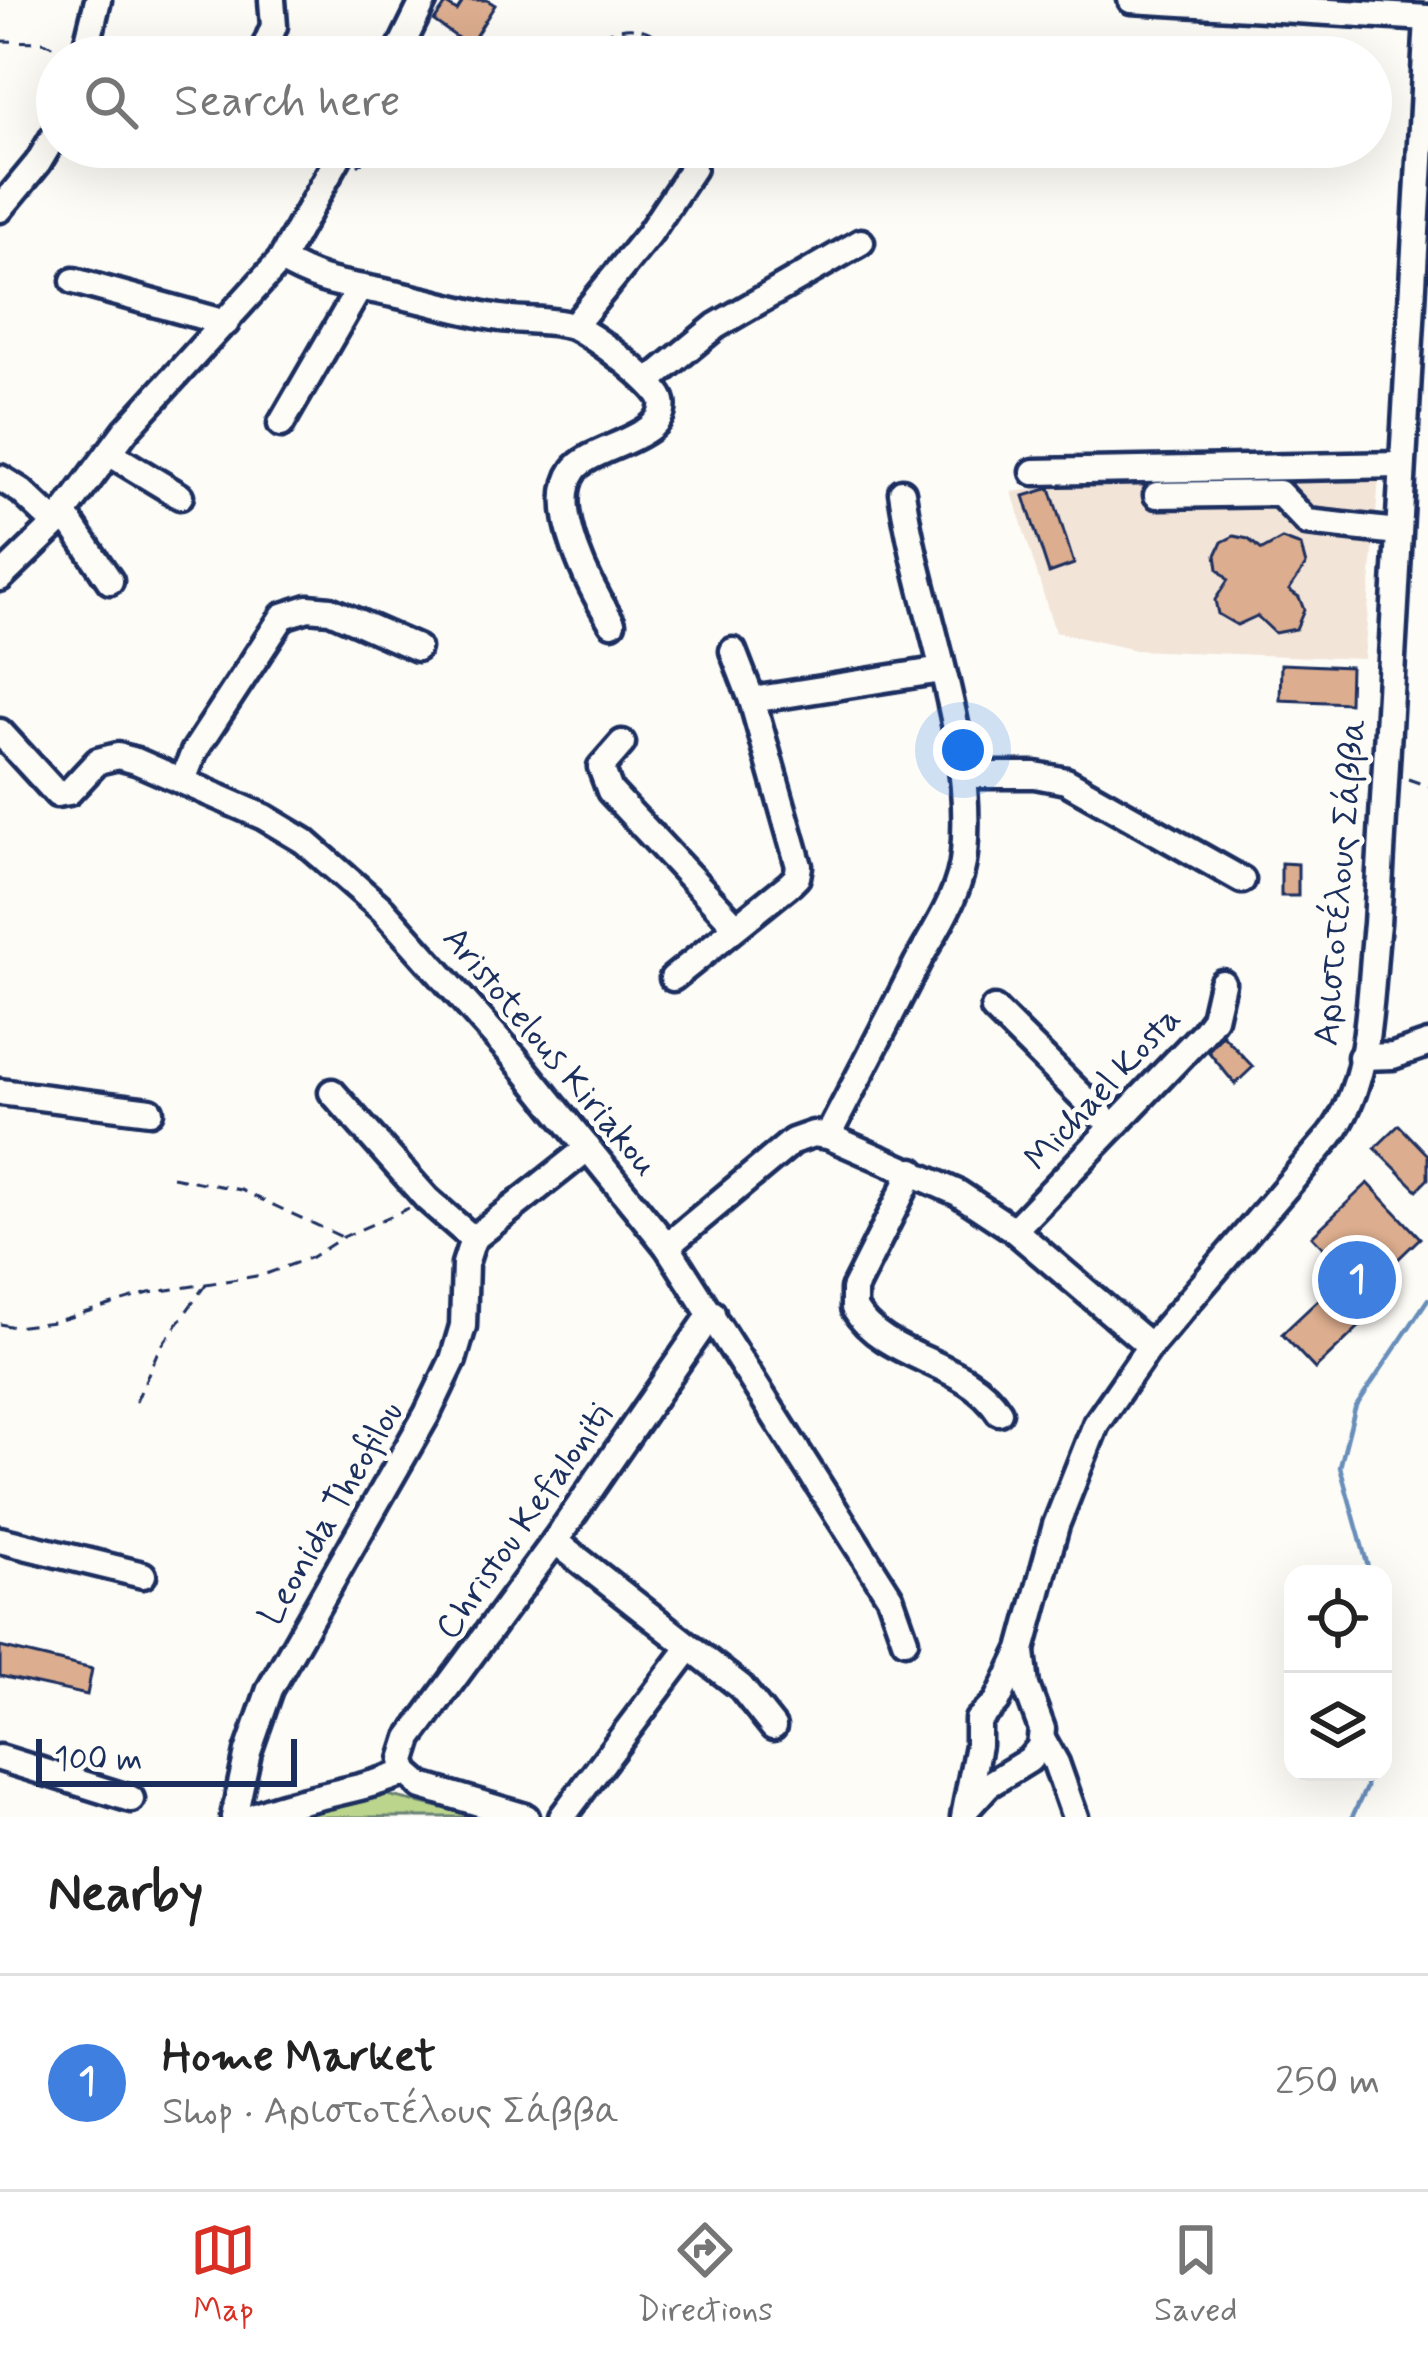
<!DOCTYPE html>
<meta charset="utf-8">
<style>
body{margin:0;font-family:Mynerve,sans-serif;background:#f2f2f2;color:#222}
.controls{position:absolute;right:36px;bottom:36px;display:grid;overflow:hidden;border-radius:24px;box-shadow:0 12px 48px #0002}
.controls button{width:108px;height:108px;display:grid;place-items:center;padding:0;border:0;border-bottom:3px solid #e0e0e0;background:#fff;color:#222;font:60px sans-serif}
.scale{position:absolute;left:36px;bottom:30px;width:261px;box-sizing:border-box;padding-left:12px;border:6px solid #1b2f5e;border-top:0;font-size:33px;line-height:42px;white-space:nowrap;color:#1b2f5e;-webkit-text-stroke:9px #fdfcf7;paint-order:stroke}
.you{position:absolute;left:963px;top:750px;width:42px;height:42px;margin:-30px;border:9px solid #fff;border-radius:50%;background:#1a73e8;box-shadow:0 0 0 18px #1a73e833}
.badge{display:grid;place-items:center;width:78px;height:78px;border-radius:50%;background:#d93025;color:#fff;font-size:39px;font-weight:700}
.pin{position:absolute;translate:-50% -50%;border:6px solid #fff;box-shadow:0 3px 12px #0006}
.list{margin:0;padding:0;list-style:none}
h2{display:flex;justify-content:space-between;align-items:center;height:156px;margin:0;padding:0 48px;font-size:51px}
h2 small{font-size:39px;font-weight:400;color:#767676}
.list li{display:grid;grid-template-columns:78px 1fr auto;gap:36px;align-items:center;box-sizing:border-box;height:216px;padding:0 48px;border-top:3px solid #e0e0e0}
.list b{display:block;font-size:45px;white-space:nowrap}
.list p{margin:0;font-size:39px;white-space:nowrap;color:#767676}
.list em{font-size:39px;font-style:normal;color:#767676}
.icon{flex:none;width:66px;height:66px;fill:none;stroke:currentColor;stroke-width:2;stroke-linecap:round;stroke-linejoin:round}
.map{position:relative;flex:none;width:1428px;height:1817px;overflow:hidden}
.search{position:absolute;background:#fff;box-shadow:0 12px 48px #0002;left:36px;right:36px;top:36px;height:132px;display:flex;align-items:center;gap:30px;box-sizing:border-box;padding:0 42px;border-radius:66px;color:#767676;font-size:45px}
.sheet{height:372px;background:#fff}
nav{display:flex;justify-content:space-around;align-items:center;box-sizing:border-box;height:168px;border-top:3px solid #e0e0e0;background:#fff;font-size:33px;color:#767676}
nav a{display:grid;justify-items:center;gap:6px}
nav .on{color:#d93025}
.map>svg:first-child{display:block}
.built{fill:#f3e4d8}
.green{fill:#bbd58c;stroke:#6b8275;stroke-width:3}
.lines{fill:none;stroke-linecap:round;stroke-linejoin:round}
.stream{stroke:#688eba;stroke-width:4.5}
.building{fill:#dcad8e;stroke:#1b2f5e;stroke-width:3}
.minor-casing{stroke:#1b2f5e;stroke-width:33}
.path{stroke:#1b2f5e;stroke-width:3;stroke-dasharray:12 9;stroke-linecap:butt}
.minor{stroke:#fdfcf7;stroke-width:24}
.labels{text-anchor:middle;stroke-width:10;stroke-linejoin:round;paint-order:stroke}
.street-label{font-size:36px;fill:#1b2f5e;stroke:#fdfcf7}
</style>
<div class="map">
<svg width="1428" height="1817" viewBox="0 0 1428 1817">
<rect width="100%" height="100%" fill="#fdfcf7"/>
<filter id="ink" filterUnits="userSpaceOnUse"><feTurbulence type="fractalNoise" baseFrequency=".00833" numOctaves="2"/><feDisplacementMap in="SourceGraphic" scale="24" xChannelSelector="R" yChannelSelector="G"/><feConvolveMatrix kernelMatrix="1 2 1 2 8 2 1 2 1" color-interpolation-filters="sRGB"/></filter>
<g filter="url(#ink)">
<path class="built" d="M1379,478L1364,659L1135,650L1055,632L1012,492L1106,479Z"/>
<path class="green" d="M374,1792L482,1817H268Z"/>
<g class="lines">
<g class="stream">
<path d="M1370,1574L1340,1467L1355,1408L1428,1299"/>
<path d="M1352,1817L1366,1788L1367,1772"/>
</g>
</g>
<g class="building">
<path d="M464,0H487L495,5L469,46L434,21L446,4L457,11Z"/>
<path d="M1050,488L1074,564L1049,573L1024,496Z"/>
<path d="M1234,536L1248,539L1262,550L1282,539L1301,546L1306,565L1289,590L1299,597L1304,610L1296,629L1275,633L1257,616L1237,625L1218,614L1215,600L1228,580L1218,569L1216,555L1222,542Z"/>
<path d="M1281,664L1350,667L1349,703L1280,700Z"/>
<path d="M1281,863L1298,864V896H1281Z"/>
<path d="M1223,1035L1253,1067L1235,1084L1208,1051Z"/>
<path d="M1399,1125L1428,1155V1179L1417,1190L1375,1148Z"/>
<path d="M1368,1183L1420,1238L1368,1288L1383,1304L1315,1369L1282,1334L1347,1273L1312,1236Z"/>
<path d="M0,1647L92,1669L87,1695L0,1676Z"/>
</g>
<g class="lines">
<g class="minor-casing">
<g id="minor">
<path d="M1131,0L1428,18"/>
<path d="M84,57L98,0"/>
<path d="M261,57L274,26L272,0"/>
<path d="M396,57L424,0"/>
<path d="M0,209L38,163L57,131"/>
<path d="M281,260C327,286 344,283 393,294C429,301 463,312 500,318C523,321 550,319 572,326C589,332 659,384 662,401C669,439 591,446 574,470C547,508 592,590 612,623"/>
<path d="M74,281L226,323"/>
<path d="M574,326L649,234L693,168"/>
<path d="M649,381L716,326L861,242"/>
<path d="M281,424L359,289"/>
<path d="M109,453L180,496"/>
<path d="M1034,472L1401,465"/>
<path d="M0,478L21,491L56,524"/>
<path d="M1157,495L1279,493L1307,522L1398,532"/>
<path d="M64,513L110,581"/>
<path d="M0,578L56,524L126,430L281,260L344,147"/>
<path d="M752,700L942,670"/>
<path d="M0,732L57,794L69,792L98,761L118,756L136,761L264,817L304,841L383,910L514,1057L667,1246L890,1597L905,1640"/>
<path d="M622,743L601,767L610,791L736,926"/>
<path d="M963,775H1035L1066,781L1242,880"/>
<path d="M183,780L194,752L283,616L308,608L330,610L417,648"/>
<path d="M673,978L790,884L797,877L799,866L752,700L733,651"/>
<path d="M994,1009L1113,1127"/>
<path d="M1361,1057L1393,1056L1428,1044"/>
<path d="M0,1092L150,1111"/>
<path d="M332,1092L427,1199L473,1239"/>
<path d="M828,1136C858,1078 888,1021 917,963C935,930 961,893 964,854C975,731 919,611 902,492"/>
<path d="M913,1171L854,1289V1308C884,1360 967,1360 999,1412"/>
<path d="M1014,1230L1203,1033L1214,1018L1222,983"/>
<path d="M473,1239L588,1148"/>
<path d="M667,1246L793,1141L813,1134L828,1136L958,1193L1014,1230L1150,1346"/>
<path d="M0,1540L143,1575"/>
<path d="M555,1541L741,1687L773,1727"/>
<path d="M1042,1738L1056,1763L1075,1817"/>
<path d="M0,1758L131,1799"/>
<path d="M406,1772L403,1760L410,1738L555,1541L712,1313"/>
<path d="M969,1806L988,1785L1029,1760L1040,1747L1042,1729L1026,1686L1022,1652"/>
<path d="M234,1817L248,1752L270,1689L427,1414L453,1360L463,1326L465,1264L473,1239"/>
<path d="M251,1817C301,1796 356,1793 406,1772L422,1786L526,1817"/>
<path d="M562,1817L690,1647"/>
<path d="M964,1817L978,1745V1720L997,1702L1022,1650L1056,1525L1096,1424L1150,1346L1330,1136C1373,1081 1369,992 1377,924L1428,19"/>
</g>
</g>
<g class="path">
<path d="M0,41L43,42L63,50"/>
<path d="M565,57C595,39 622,16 655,35L663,57"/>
<path d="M358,166L378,147"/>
<path d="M1408,779L1428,786"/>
<path d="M172,1177L241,1190L342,1237"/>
<path d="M0,1324L14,1327L54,1322L149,1293L263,1275L312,1257L343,1237L409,1208"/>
<path d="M136,1402L158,1351L206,1284"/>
</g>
<use href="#minor" class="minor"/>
</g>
</g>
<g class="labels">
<g class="street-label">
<text transform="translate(1338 882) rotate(-85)" y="13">Αριστοτέλους Σάββα</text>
<text transform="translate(552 1050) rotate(50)" y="13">Aristotelous Kiriakou</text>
<text transform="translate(1101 1087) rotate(-47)" y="13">Michael Kosta</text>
<text transform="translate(329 1512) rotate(-60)" y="13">Leonida Theofilou</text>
<text transform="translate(522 1520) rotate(-55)" y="13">Christou Kefaloniti</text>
</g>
</g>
</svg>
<div class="controls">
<button><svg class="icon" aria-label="locate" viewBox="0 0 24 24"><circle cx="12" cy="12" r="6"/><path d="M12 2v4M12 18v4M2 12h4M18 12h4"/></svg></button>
<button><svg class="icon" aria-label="layers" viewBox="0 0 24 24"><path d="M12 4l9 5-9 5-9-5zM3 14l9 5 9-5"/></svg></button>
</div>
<div class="scale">100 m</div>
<div class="you"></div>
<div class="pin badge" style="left:1357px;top:1280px;background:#3f7fe0">1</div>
<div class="search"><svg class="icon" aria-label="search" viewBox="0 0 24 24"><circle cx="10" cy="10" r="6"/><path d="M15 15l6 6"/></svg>Search here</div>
</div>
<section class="sheet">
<h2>Nearby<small></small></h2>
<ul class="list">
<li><span class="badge" style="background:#3f7fe0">1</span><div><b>Home Market</b><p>Shop · Αριστοτέλους Σάββα</p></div><em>250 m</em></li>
</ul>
</section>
<nav>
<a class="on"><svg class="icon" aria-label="map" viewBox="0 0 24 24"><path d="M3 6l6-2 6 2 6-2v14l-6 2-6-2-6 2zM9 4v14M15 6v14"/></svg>Map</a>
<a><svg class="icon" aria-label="directions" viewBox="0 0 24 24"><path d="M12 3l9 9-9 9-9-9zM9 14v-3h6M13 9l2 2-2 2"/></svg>Directions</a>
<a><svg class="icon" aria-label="saved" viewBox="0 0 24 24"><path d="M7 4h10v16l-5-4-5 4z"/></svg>Saved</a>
</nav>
